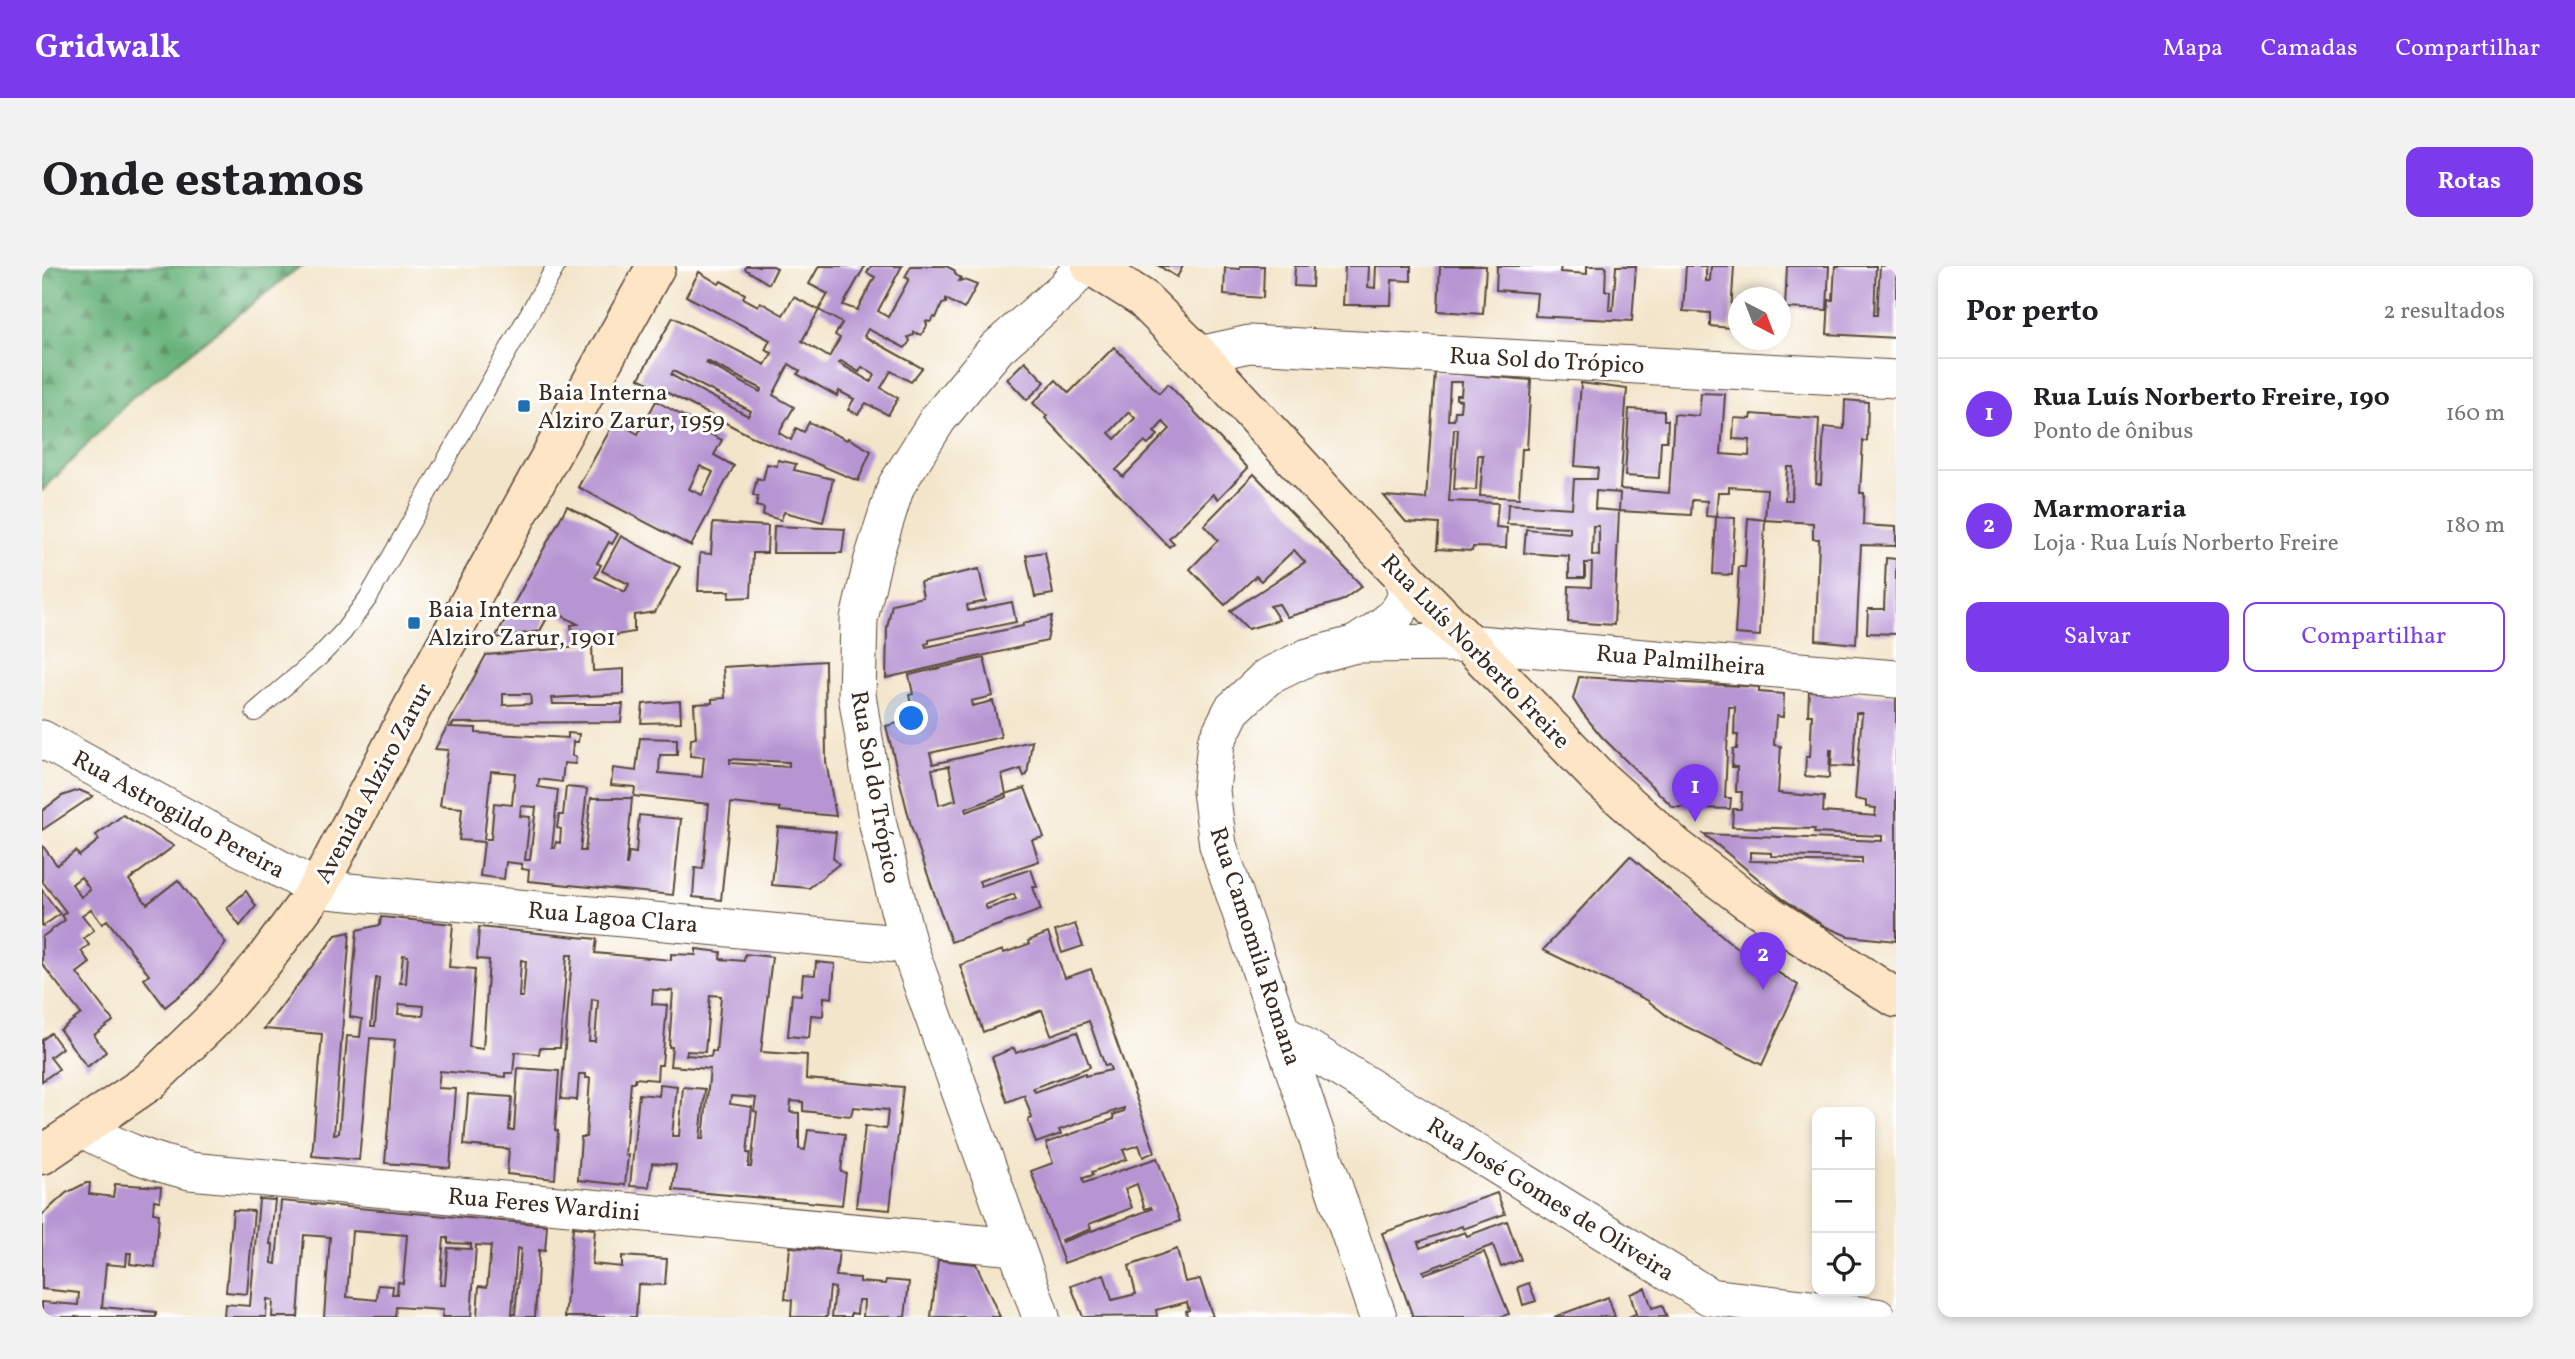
<!DOCTYPE html>
<html lang="pt">
<meta charset="utf-8">
<style>
body{margin:0;font-family:Vollkorn,serif;background:#f2f2f2;color:#202124}
.controls{position:absolute;right:21px;bottom:21px;display:grid;overflow:hidden;border-radius:14px;box-shadow:0 4px 10px #0003}
.controls button{width:63px;height:63px;display:grid;place-items:center;padding:0;border:0;border-bottom:2px solid #e0e0e0;background:#fff;color:#202124;font:35px sans-serif}
.compass{position:absolute;left:1686px;top:21px;width:63px;height:63px;border-radius:50%;background:#fff;box-shadow:0 4px 10px #0003;rotate:138deg}
.you{position:absolute;left:870px;top:453px;width:24px;height:24px;margin:-18px;border:5px solid #fff;border-radius:50%;background:#1a73e8;box-shadow:0 0 0 10px #1a73e833}
.badge{display:grid;place-items:center;width:46px;height:46px;border-radius:50%;background:#7c3aed;color:#fff;font-size:23px;font-weight:700}
.pin{position:absolute;translate:-50% -58px;filter:drop-shadow(0 2px 4px #0008)}
.pin::after{content:'';position:absolute;top:37px;width:24px;height:21px;background:inherit;clip-path:polygon(0 0,100% 0,50% 100%)}
.list{margin:0;padding:0;list-style:none}
h2{display:flex;justify-content:space-between;align-items:center;height:91px;margin:0;padding:0 28px;font-size:30px}
h2 small{font-size:23px;font-weight:400;color:#757577}
.list li{display:grid;grid-template-columns:46px 1fr auto;gap:21px;align-items:center;box-sizing:border-box;height:112px;padding:0 28px;border-top:2px solid #e0e0e0}
.list b{display:block;font-size:26px;white-space:nowrap}
.list p{margin:0;font-size:23px;white-space:nowrap;color:#757577}
.list em{font-size:23px;font-style:normal;color:#757577}
.actions{display:flex;gap:14px;padding:21px 28px}
.actions a{flex:1;padding:16px 0;border:2px solid #7c3aed;border-radius:14px;text-align:center;font-size:24px;color:#7c3aed}
.actions .main{background:#7c3aed;color:#fff}
.icon{flex:none;width:38px;height:38px;fill:none;stroke:currentColor;stroke-width:2;stroke-linecap:round;stroke-linejoin:round}
.map{position:relative;flex:none;width:1854px;height:1051px;overflow:hidden;border-radius:14px}
header{display:flex;align-items:center;gap:42px;box-sizing:border-box;height:98px;padding:0 35px;background:#7c3aed;color:#fff}
header strong{font-size:33px}
nav{display:flex;gap:38px;margin-inline-start:auto;font-size:24px}
.intro{display:flex;align-items:center;justify-content:space-between;box-sizing:border-box;height:168px;padding:0 42px}
h1{margin:0;font-size:49px}
.button{padding:18px 32px;border-radius:14px;background:#7c3aed;color:#fff;font-size:24px;font-weight:700}
main{display:flex;gap:42px;padding:0 42px}
aside{flex:1;background:#fff;border-radius:14px;box-shadow:0 4px 10px #0003}
.map>svg:first-child{display:block}
.forest{fill:url(#forest-firs);stroke:#516e4c;stroke-width:2}
.building{fill:#b795d3;fill-rule:evenodd}
.lines{fill:none;stroke-linecap:round;stroke-linejoin:round}
.lane-casing{stroke:#574638;stroke-width:20}
.street-casing{stroke:#574638;stroke-width:39}
.secondary-casing{stroke:#574638;stroke-width:41}
.lane{stroke:#fff;stroke-width:18}
.street{stroke:#fff;stroke-width:37}
.secondary{stroke:#fde5c5;stroke-width:38}
.poi-dot{fill:#1f6fb2;stroke:#fff;stroke-width:2.5}
.labels{text-anchor:middle;stroke-width:6;stroke-linejoin:round;paint-order:stroke}
.street-label{font-size:24px;fill:#3b2a1e;stroke:#fff}
.poi-label{font-size:24px;fill:#3b2a1e;stroke:#fff;text-anchor:start}
</style>
<header>
<strong>Gridwalk</strong>
<nav><a>Mapa</a><a>Camadas</a><a>Compartilhar</a></nav>
</header>
<div class="intro"><h1>Onde estamos</h1><a class="button">Rotas</a></div>
<main>
<div class="map">
<svg width="1854" height="1051" viewBox="0 0 1854 1051">
<defs>
<pattern id="forest-firs" width="22" height="20" patternUnits="userSpaceOnUse" patternTransform="scale(1.75)"><rect width="22" height="20" fill="#67b27a"/><path d="M5 1l3.5 6h-7zM16 11l3.5 6h-7z" fill="#569163"/></pattern>
</defs>
<rect width="100%" height="100%" fill="#fff"/>
<filter id="ink" filterUnits="userSpaceOnUse"><feTurbulence type="fractalNoise" baseFrequency=".0143" numOctaves="2"/><feDisplacementMap in="SourceGraphic" scale="14" xChannelSelector="R" yChannelSelector="G"/><feConvolveMatrix kernelMatrix="1 2 1 2 8 2 1 2 1" color-interpolation-filters="sRGB"/></filter>
<filter id="wash" filterUnits="userSpaceOnUse"><feTurbulence type="fractalNoise" baseFrequency=".00686" numOctaves="4" result="noise"/><feDisplacementMap in="SourceGraphic" scale="28" xChannelSelector="R" yChannelSelector="G"/><feGaussianBlur stdDeviation="1.57" result="paint"/><feColorMatrix in="noise" values="0 0 0 0 0 0 0 0 0 0 0 0 0 0 0 0 0 1.4 0 .05"/><feComposite in="paint" operator="in"/></filter>
<g filter="url(#wash)">
<rect width="100%" height="100%" fill="#f3e5ca"/>
<path class="forest" d="M0,0H263L256,2L91,131L0,225Z"/>
<g id="blocks">
<g class="building">
<path d="M704,0H731L735,2L727,18L703,3Z"/>
<path d="M777,0H823L801,39L815,44L833,11L825,7L829,0H860L836,45L846,51L867,13L863,11L869,0H904L912,4L914,9L919,12L917,15L922,14L935,19L922,43L904,33V37L900,38L894,52L892,51L888,56L884,55L885,60L879,69L872,66V69L866,71L868,75L863,82L826,63L822,70L880,102L869,116L849,105L839,122L856,132L846,149L824,137L816,148L806,144L812,133L797,125L795,130L755,108L758,105L747,98L731,129L752,141L737,167L749,174L754,162L762,166L767,156L805,174L806,172L829,185L816,215L709,170L597,112L631,51L723,99L730,87L723,84L728,74L644,30L657,6L677,18L679,15L703,28L701,32L716,40L718,36L741,49L752,31L777,44L786,28L767,18ZM777,44L800,57L793,69L798,72L787,91L760,75ZM665,95L720,123L718,126L664,97ZM799,95L817,106L820,101L833,109L829,116L797,97ZM631,105L709,145L706,150L629,109Z"/>
<path d="M1117,0H1141L1135,11Z"/>
<path d="M1198,0H1222L1221,32L1182,29L1183,2L1198,3Z"/>
<path d="M1253,0H1271L1270,21L1252,20Z"/>
<path d="M1303,0H1327L1326,21L1333,22L1334,0H1369V15L1350,14L1349,39H1301Z"/>
<path d="M1398,0H1444L1441,48L1396,45Z"/>
<path d="M1455,0H1519L1518,6L1545,8V0H1564L1563,25H1568L1567,44H1571L1574,0H1594L1590,55L1493,50L1495,27L1454,24Z"/>
<path d="M1644,0H1664V15H1668L1669,0H1692L1688,62L1668,60V47L1641,45Z"/>
<path d="M1745,0H1787L1785,44L1743,42Z"/>
<path d="M1793,0H1834L1832,49H1835L1838,0H1854V72L1785,68L1787,34H1791Z"/>
<path d="M1072,81L1117,127L1126,118L1206,202L1176,233L1171,228L1127,272L1132,277L1127,281L1003,152L1005,150L991,137L1014,114L1027,127ZM1087,146L1093,152L1073,173L1067,167ZM1121,156L1128,163L1081,211L1074,204L1102,176L1106,179L1116,169L1112,166Z"/>
<path d="M983,95L1003,116L985,134L965,113Z"/>
<path d="M1393,106L1489,114L1485,183H1480L1477,232L1438,230L1441,189H1436L1434,224L1412,223L1416,163H1412L1407,235L1456,237L1454,261L1465,262L1464,282L1431,281L1430,285L1395,283L1397,258L1364,256L1342,230L1384,233ZM1408,116H1420L1419,129H1414V133L1419,134L1418,145H1413L1412,154H1406Z"/>
<path d="M1539,117L1585,123L1578,223L1627,227L1632,148L1657,150L1659,127L1683,128L1679,188L1707,190L1708,174L1691,173L1692,152L1709,153L1710,148L1777,153L1774,218H1779L1782,161L1802,163L1803,134L1826,136L1825,175H1821L1818,227H1822L1821,259L1854,261V280L1819,279L1814,378L1774,374L1777,273H1771V257L1723,254L1725,223L1687,221V226H1676L1674,251L1664,250L1665,235L1650,234L1649,249L1577,245L1572,359L1526,356L1527,320L1549,321L1550,297H1543V312H1527V290L1482,287L1484,263L1528,267V261L1465,258L1466,238L1530,242L1532,213H1555L1556,202L1533,200ZM1745,201H1751L1750,234H1743ZM1554,225L1578,227L1577,245L1553,243ZM1551,260H1557V290L1550,289Z"/>
<path d="M614,135L659,160L658,163L680,174L672,189L692,200L649,280L536,221L573,155L596,168ZM658,200L671,206L660,229L647,223Z"/>
<path d="M1587,143L1622,145V154H1626L1625,175H1619L1617,212L1583,210Z"/>
<path d="M736,194L754,198L752,204L791,213L781,256L742,246L739,254L721,249L722,242L714,240L716,231L711,229L715,212L721,214L725,198L735,200Z"/>
<path d="M1212,208L1284,282L1320,320L1299,335L1245,351L1237,338L1228,340L1237,354L1206,363L1188,345L1263,296L1252,284L1219,315L1214,310L1183,339L1169,325L1148,303L1176,274L1162,259Z"/>
<path d="M525,240L576,268L570,278L567,276L555,297L559,299L553,311L583,326L587,318L560,305L579,270L638,301L621,332L613,346L592,349V366L532,376L529,359L536,358L503,341L499,351L504,354L498,365L453,372Z"/>
<path d="M1674,251L1693,252L1690,309L1671,308Z"/>
<path d="M1706,252L1723,254L1718,370L1693,368L1697,301H1703Z"/>
<path d="M671,257L726,260L725,287H711L709,331L687,332L688,325H656L658,287L669,288Z"/>
<path d="M732,260L803,263L800,287H731Z"/>
<path d="M1003,286L1011,328L993,331L984,289Z"/>
<path d="M1844,292L1854,293V368L1825,367L1826,343H1842Z"/>
<path d="M937,303L944,335L925,339L926,345L970,336L974,356L887,374V377L883,378L884,381L981,360V357L1010,350L1005,375L844,412L845,362L850,338L881,331L878,316Z"/>
<path d="M550,380L551,405L582,403V428L510,432L511,438H581L579,456L412,457L408,461L434,462V467L526,472V467L537,468L536,476H531L530,490L534,491L533,498L522,497L520,516L497,513L496,521L516,524L510,582H513L514,576L518,577L519,563L515,562L517,549H521L524,521L545,523L538,585H543L549,532H590L584,599H585L587,586L594,587L597,549L639,553L631,629L486,615L487,604L480,603V598L464,596L462,613L438,610L442,576L417,574L420,542L398,540L406,484L393,483L444,389ZM461,428H488L489,438L461,439ZM449,505L473,507L470,539L452,537L449,573H442ZM479,540L494,541L488,594H483L488,551L478,550Z"/>
<path d="M942,392L951,430L929,435L930,440L951,435L959,471L888,487L891,498L990,475L985,509L982,510L979,503L960,509L964,528L923,543L924,546L965,531L964,528L983,522L1002,571L990,574L997,595L937,615L939,620L989,603L995,621H991L999,644L909,676L869,560L844,460L872,453L867,429L871,428L867,409ZM907,500L914,534L897,539L890,503ZM972,628L974,633L945,643L943,639Z"/>
<path d="M783,395L784,496L794,550L738,545V542L689,537L679,634L651,631L653,602L661,603L667,538L592,530L593,521L569,519L571,502L594,505L598,472L635,473V489H618L617,507L660,511L662,491L648,490L649,473L654,472L652,438L670,437V433L683,432L681,401ZM688,493L747,496V501L688,497Z"/>
<path d="M1537,411L1717,421V426L1742,428L1741,451L1734,450L1732,479L1739,480L1736,527L1782,531L1781,546L1833,550L1834,542L1824,541V535L1813,533L1820,447H1814L1811,501L1789,500L1790,484H1788L1787,512L1763,510L1764,491H1768L1770,449H1766L1767,425L1840,429L1854,428V675L1806,670L1782,660L1737,630L1662,568L1840,575V570L1772,567L1773,563L1690,561L1691,543H1699L1700,526H1694L1695,501H1690L1691,483H1695L1696,469H1692L1693,441H1687L1683,532H1689L1688,543L1631,541L1559,470L1538,444L1531,433ZM1708,586L1729,587V590L1820,592V597L1708,595Z"/>
<path d="M638,435L639,456L599,457L601,438Z"/>
<path d="M37,524L51,530L0,564V545L20,530Z"/>
<path d="M81,549L132,580L87,614L105,638L136,614L184,677L154,716L123,741L102,713L107,709L65,654L60,658L49,643L40,649L52,664L42,672L47,679L39,685L48,697L35,707L71,755L52,769L64,786L45,801L18,764L39,748L0,698V671L23,654L20,649L24,646L0,615V579L15,599L34,585L37,590L57,574L54,569ZM39,611L48,624L39,631L30,618Z"/>
<path d="M736,561L794,566L791,592L797,598L767,622L730,619Z"/>
<path d="M1588,590L1691,679L1756,719L1720,799L1629,753L1605,734L1501,684Z"/>
<path d="M0,624L18,648L1,660L0,659Z"/>
<path d="M204,625L214,640L198,660L185,642Z"/>
<path d="M339,651L411,658L407,701L433,703L427,781L441,783L447,694L435,693L437,661L555,673L553,687L629,694V688L654,689V683L679,686L678,693L702,695L703,688L730,691L719,786L765,789L764,813L861,821L848,944L814,941L823,860L844,863L846,844L811,841L809,850L761,845V836L749,835L748,846L757,847V883L763,884L766,864L803,868L799,906L804,907L800,939L631,924L634,899L610,897L607,921L588,920L597,828L617,830L618,818L635,820L630,870H637L641,821L663,823L658,873H661L668,803L628,800L630,781H627L631,725L611,724L610,738L625,739L620,799H616L615,814L593,812V816H589L583,889H586L583,919L536,914L539,871H544L548,812H544V808H537L535,834L519,833L530,689H525L518,782H498L497,788L473,786L471,807H463V811L398,805L396,822L414,823L408,902L343,897L353,774L328,772L317,894L270,890L280,768L222,763L294,669L308,666L292,868L297,867L305,770L318,771L320,753L308,751L315,664L338,659ZM361,689L366,690L364,717H358ZM479,694L484,695L481,731H477ZM334,712H337L333,760H329ZM668,729L679,730L674,786L670,785L669,791L644,789L645,785L663,786ZM550,733L556,734L553,775H547ZM357,738L382,740L381,750L356,748ZM689,830L714,832L712,845L715,846L709,901H706L708,887H705L710,841L688,838Z"/>
<path d="M1033,658L1041,680L1020,687L1013,665Z"/>
<path d="M1006,667L1023,712L1049,703L1113,886L1101,891L1097,879L1081,884L1085,893L1050,906L1051,909L1041,912L1042,917L1115,892L1138,955L1022,997L989,905L1011,897L1004,877L1072,853L1071,849L1082,845V842L1017,864L1019,868L994,877L986,854L990,852L982,829L965,836L950,791L972,782L974,787L1035,766L1048,801L991,822L993,826L1043,807V810L1069,804L1067,799L1063,800L1047,755L1009,769L1000,744L941,766L918,699L961,684L962,687L987,678L986,675ZM1095,918L1103,943L1109,941L1110,943L1020,976L1019,974L1049,963L1047,958L1090,942L1083,923Z"/>
<path d="M774,696L793,698L790,732L782,731L781,750L769,749L767,772L746,770L750,728L759,729L761,708L773,709Z"/>
<path d="M9,767L20,782L8,791L17,803L0,815V774Z"/>
<path d="M476,802L517,805L513,864L516,865L513,913L465,908L467,883L422,879L426,828L470,831L467,864H472Z"/>
<path d="M44,917H48L47,928L71,931L73,918L119,921L118,935L112,934L111,947L117,948L113,1001L88,998L89,987H85L84,1000L64,998L60,1041L114,1046V1051H0V1036L36,1039L37,1027L0,1023V949L24,927Z"/>
<path d="M1455,927L1463,948L1421,963L1420,960L1376,976L1378,982L1423,966L1425,970L1465,955L1479,994L1459,1001L1451,979L1381,1005L1382,1008L1442,986L1467,1048L1458,1051H1371L1340,967Z"/>
<path d="M217,933L233,934L228,978H231L230,997L234,998L239,935L505,959L503,985L497,984L493,1051H435L437,1020L445,1021L449,980L434,979L429,1051H400L401,1044L354,1041L353,1051H282L288,971L262,969L256,1051H230L231,1034L225,1033L224,1051H182L183,1038L208,1040ZM310,965L365,969L361,1017L356,1016L355,1028H350L351,1020L336,1019L335,1034L305,1031ZM402,972H406V977L429,978V983L406,982L403,1019H398ZM475,982L479,983L473,1048H470Z"/>
<path d="M191,944L212,945L205,1028L184,1026Z"/>
<path d="M531,961L553,963L550,998L580,1001V990L625,993L623,1019L596,1018L594,1051H523Z"/>
<path d="M748,981L797,985L794,1010L818,1012V1016L843,1018L844,1014L867,1016L863,1051H821L822,1034H816L815,1048L809,1047V1051H790L793,1022L788,1021L785,1051H749L750,1034L743,1033Z"/>
<path d="M1135,983L1143,1016L1158,1013L1171,1051H1145L1144,1045L1147,1044L1145,1036L1114,1044L1115,1050L1041,1051L1029,1020L1062,1008L1070,1034L1094,1028L1087,1000Z"/>
<path d="M896,994L934,998L958,1051H889Z"/>
<path d="M1487,1017L1494,1035L1481,1039L1476,1021Z"/>
<path d="M1603,1022L1610,1042L1620,1039L1625,1051H1586L1594,1048L1588,1028Z"/>
<path d="M1566,1031L1573,1051H1512Z"/>
</g>
</g>
</g>
<g filter="url(#ink)">
<use href="#blocks" fill-opacity="0" stroke="#574638" stroke-width="2"/>
<g class="lines">
<g class="lane-casing">
<path id="lane" d="M213,446L277,391L301,366L326,332L514,0"/>
</g>
<g class="street-casing">
<g id="street">
<path d="M1157,89L1207,78L1854,113"/>
<path d="M1314,378C1331,366 1363,350 1364,326C1364,321 1361,315 1360,310"/>
<path d="M0,473L275,623L866,679"/>
<path d="M1242,768L1668,1031L1835,1051"/>
<path d="M39,862C77,883 106,895 148,905L973,981"/>
<path d="M999,1051L866,679L836,559L815,429L817,353L831,293L854,220L896,153L955,82L1023,22L1041,0"/>
<path d="M1336,1051L1176,579L1169,525L1174,476L1190,444L1225,411L1266,391L1314,378L1424,377L1854,413"/>
</g>
</g>
<g class="secondary-casing">
<g id="secondary">
<path d="M1049,0L1100,32L1157,89L1323,270L1557,512L1634,581L1703,633L1854,732"/>
<path d="M0,889L107,816L172,753L221,696L275,623L399,387L614,0"/>
</g>
</g>
<use href="#lane" class="lane"/>
<use href="#street" class="street"/>
<use href="#secondary" class="secondary"/>
</g>
</g>
<g class="poi-dot">
<rect x="475" y="133" width="14" height="14" rx="3.5"/>
<rect x="365" y="350" width="14" height="14" rx="3.5"/>
</g>
<g class="labels">
<g class="street-label">
<text transform="translate(1505 94) rotate(3)" y="8">Rua Sol do Trópico</text>
<text transform="translate(1434 385) rotate(46)" y="8">Rua Luís Norberto Freire</text>
<text transform="translate(1639 394) rotate(5)" y="8">Rua Palmilheira</text>
<text transform="translate(331 517) rotate(-62)" y="8">Avenida Alziro Zarur</text>
<text transform="translate(834 521) rotate(80)" y="8">Rua Sol do Trópico</text>
<text transform="translate(137 548) rotate(29)" y="8">Rua Astrogildo Pereira</text>
<text transform="translate(571 651) rotate(5)" y="8">Rua Lagoa Clara</text>
<text transform="translate(1214 680) rotate(72)" y="8">Rua Camomila Romana</text>
<text transform="translate(1509 933) rotate(32)" y="8">Rua José Gomes de Oliveira</text>
<text transform="translate(502 938) rotate(5)" y="8">Rua Feres Wardini</text>
</g>
<g class="poi-label">
<text x="496" y="134">Baia Interna<tspan x="496" dy="28">Alziro Zarur, 1959</tspan></text>
<text x="386" y="351">Baia Interna<tspan x="386" dy="28">Alziro Zarur, 1901</tspan></text>
</g>
</g>
</svg>
<div class="controls">
<button>+</button>
<button>−</button>
<button><svg class="icon" aria-label="locate" viewBox="0 0 24 24"><circle cx="12" cy="12" r="6"/><path d="M12 2v4M12 18v4M2 12h4M18 12h4"/></svg></button>
</div>
<svg class="compass" viewBox="-18 -18 36 36"><path d="M0-13l5 13h-10z" fill="#e53935"/><path d="M0 13l5-13h-10z" fill="#757577"/></svg>
<div class="you"></div>
<div class="pin badge" style="left:1653px;top:556px">1</div>
<div class="pin badge" style="left:1721px;top:724px">2</div>
</div>
<aside>
<h2>Por perto<small>2 resultados</small></h2>
<ul class="list">
<li><span class="badge">1</span><div><b>Rua Luís Norberto Freire, 190</b><p>Ponto de ônibus</p></div><em>160 m</em></li>
<li><span class="badge">2</span><div><b>Marmoraria</b><p>Loja · Rua Luís Norberto Freire</p></div><em>180 m</em></li>
</ul>
<div class="actions"><a class="main">Salvar</a><a>Compartilhar</a></div>
</aside>
</main>
